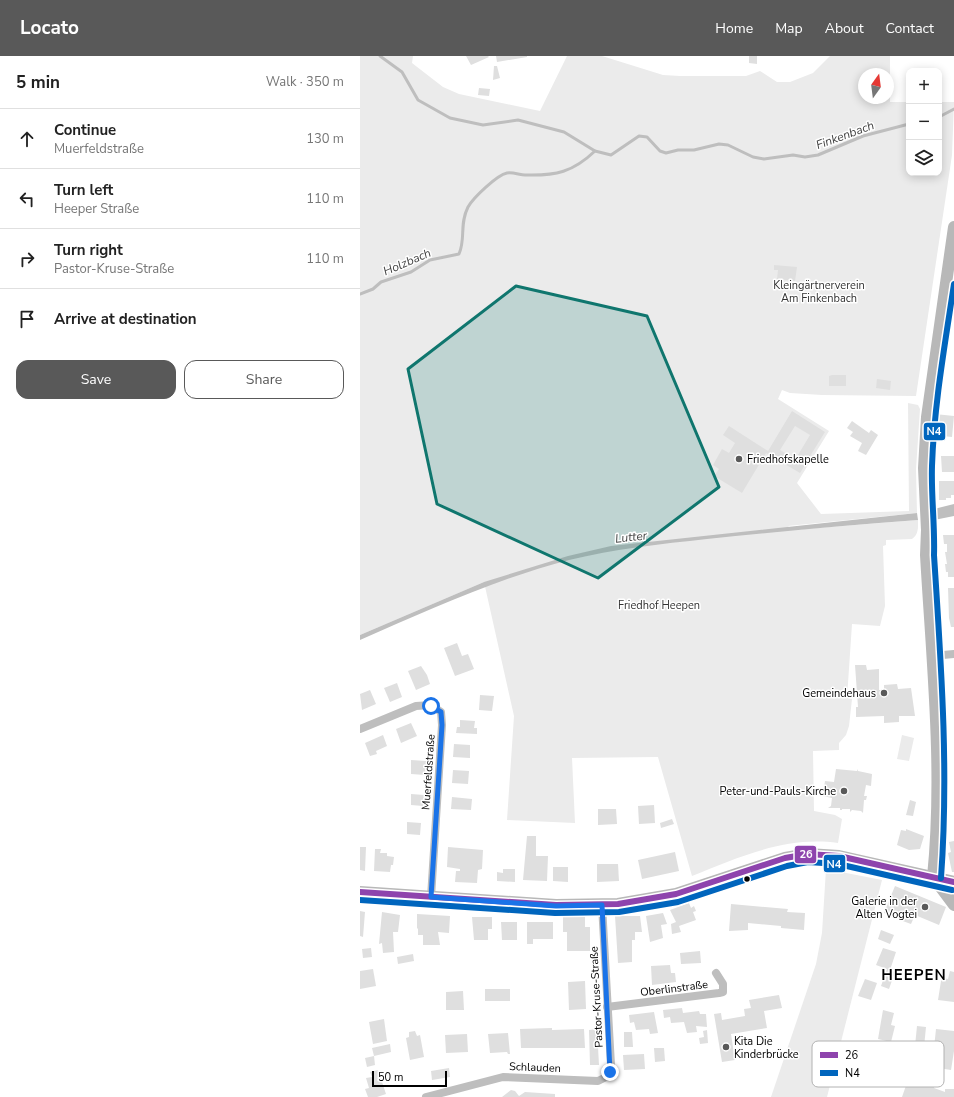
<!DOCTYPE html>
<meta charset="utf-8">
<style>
body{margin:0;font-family:"Nunito Sans",sans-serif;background:#f6f6f6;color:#222}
.controls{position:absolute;right:12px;top:12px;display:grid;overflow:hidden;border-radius:8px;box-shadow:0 2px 10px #0003}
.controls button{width:36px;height:36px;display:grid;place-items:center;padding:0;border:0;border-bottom:1px solid #e0e0e0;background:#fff;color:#222;font:20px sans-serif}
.compass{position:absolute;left:498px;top:12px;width:36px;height:36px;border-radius:50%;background:#fff;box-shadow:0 2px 10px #0003;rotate:14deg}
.scale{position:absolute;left:12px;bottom:10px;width:75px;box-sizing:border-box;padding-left:4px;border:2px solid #000;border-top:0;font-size:11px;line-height:14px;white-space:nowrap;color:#000;-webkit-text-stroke:3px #fff;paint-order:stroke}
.stop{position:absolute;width:12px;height:12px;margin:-9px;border:3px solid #1a73e8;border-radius:50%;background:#fff}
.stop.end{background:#1a73e8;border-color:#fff;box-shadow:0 1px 4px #0008}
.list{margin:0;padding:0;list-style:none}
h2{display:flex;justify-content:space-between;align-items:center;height:52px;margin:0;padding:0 16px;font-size:17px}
h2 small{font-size:13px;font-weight:400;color:#767676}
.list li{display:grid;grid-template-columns:26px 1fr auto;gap:12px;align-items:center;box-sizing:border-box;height:60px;padding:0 16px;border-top:1px solid #e0e0e0}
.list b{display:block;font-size:15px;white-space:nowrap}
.list p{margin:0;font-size:13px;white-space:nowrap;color:#767676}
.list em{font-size:13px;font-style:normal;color:#767676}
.actions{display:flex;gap:8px;padding:12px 16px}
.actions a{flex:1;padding:9px 0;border:1px solid #595959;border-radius:12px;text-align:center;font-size:14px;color:#595959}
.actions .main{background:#595959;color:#fff}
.icon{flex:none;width:22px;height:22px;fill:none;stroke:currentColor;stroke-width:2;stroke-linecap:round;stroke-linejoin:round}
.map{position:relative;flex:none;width:594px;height:1041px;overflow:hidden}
header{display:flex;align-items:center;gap:24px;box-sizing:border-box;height:56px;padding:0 20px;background:#595959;color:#fff}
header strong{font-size:19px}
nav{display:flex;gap:22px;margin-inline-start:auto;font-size:14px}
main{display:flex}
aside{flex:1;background:#fff}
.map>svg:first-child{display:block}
.green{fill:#ebebeb;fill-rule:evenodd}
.water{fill:#bebebe}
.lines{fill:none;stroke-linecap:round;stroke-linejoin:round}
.stream{stroke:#bebebe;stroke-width:3}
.building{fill:#dfdfdf}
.street{stroke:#bebebe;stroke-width:8}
.secondary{stroke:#b8b8b8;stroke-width:12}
.bus-1-casing{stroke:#fff;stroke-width:9}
.bus-2-casing{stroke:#fff;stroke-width:9}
.bus-1{stroke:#8e44ad;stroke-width:6}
.bus-2{stroke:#0065bd;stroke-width:6}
.route{stroke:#1a73e8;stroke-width:5}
.marked{fill:#0f766e;fill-opacity:0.2;stroke:#0f766e;stroke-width:3;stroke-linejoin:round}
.poi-dot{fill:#595959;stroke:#fff;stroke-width:1.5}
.bus-dot{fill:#000;stroke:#fff;stroke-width:1.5}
.labels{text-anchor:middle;stroke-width:3;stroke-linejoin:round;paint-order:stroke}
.park-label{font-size:11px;fill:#323232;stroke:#fff}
.poi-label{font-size:11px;fill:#000;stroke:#fff;text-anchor:end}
.street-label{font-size:11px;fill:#000;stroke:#fff}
.water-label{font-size:12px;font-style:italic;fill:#434343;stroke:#fff}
.district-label{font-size:15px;font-weight:bold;letter-spacing:1px;fill:#000;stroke:#fff}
.key{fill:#fff;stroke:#b2b2b2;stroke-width:1}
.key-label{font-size:11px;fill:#000}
.line-badge{stroke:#fff;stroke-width:1.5}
.badge-label{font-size:11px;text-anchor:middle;font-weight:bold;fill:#fff}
</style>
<header>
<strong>Locato</strong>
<nav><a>Home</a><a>Map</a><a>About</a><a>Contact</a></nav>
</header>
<main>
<aside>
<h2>5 min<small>Walk · 350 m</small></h2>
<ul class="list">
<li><svg class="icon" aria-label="ahead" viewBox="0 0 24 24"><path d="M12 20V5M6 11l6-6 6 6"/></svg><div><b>Continue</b><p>Muerfeldstraße</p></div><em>130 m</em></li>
<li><svg class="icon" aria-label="left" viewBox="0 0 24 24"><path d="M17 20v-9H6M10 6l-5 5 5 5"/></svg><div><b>Turn left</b><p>Heeper Straße</p></div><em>110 m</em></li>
<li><svg class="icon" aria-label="right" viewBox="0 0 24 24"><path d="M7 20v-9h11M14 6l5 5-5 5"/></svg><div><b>Turn right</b><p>Pastor-Kruse-Straße</p></div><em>110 m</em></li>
<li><svg class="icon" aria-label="arrive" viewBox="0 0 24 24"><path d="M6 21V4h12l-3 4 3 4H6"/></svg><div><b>Arrive at destination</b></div></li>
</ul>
<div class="actions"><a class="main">Save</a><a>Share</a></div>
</aside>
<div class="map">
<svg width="594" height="1041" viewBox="0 0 594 1041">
<rect width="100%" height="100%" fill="#fff"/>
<g class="green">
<path d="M0,0H53L52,7L83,31L99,38L180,55L207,0H242L303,19L320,20H386L400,15L417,26H430L453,17L470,0H530V46H549V117H579V46H594L592,99L556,340L462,339L430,337L422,334L418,343L469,375L437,427L461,458L549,455L548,347L558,349L560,353L556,413L557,457L428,470L432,474L558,464C558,471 559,478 552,483L526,484V489L523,490L525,550L520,570L492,568L487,642L492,643L489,670L486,679L479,687V694L453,695L454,755L475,759L482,763L478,787C425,780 379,801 332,820L298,701L212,702L215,767L147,764L154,660L124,526L0,579ZM504,18H528V42H504Z"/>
<path d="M542,679L554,682L549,705L537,703Z"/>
<path d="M466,813L522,824L467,1041H411L456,908L462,877Z"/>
</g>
<g class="water">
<path d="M594,448V460L574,464V453Z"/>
<path d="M557,457L558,464C487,469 417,476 347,483C301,488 254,493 209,504C136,523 69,554 0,584V579L124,526L208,500L251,490Z"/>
</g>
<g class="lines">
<g class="stream">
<path d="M20,0L42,16L58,44L90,62L123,69L158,64L204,76L235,95L251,99L279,80L287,81L300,95L306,97L318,94H334L359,88L368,89L393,101L404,103L433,99L445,101L458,99L503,80L549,68"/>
<path d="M579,61L594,53"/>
<path d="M0,238L13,233L21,226L51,216L70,204L99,198C106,182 99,169 108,151C113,142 137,119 147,117C153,116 160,119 165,119C196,120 213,116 235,95"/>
</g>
</g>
<g class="building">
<path d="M106,0H128L129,1L111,9Z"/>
<path d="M136,0H167V1L137,6Z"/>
<path d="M389,0H397V8L389,7Z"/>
<path d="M134,10H137L140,22L133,24Z"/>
<path d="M119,32L130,33L129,40L118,39Z"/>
<path d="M414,209L437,211L435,225L417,223L418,214H414Z"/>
<path d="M472,319H486V330H469V320Z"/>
<path d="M517,323L531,325L530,334L516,332Z"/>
<path d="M432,355L465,376L447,405L438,399L450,379L435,370L420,394L445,409L440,417L406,397L382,437L354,420L359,413L353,409L362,393L369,397L375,387L363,379L369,370L408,395Z"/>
<path d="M575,358L594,360L592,381L573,379Z"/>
<path d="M492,365L509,377L511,374L518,379L506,399L498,395L502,387L490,380L493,376L487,372Z"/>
<path d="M581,400H594V416H582Z"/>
<path d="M579,425H594V439H591V442H586V444H579Z"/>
<path d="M583,479H594V521H588V516H586L585,508H587L585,496H587V488H584Z"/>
<path d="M588,532H594V571H591L589,562Z"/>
<path d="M97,587L102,600L108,598L114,613L95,620L84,592Z"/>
<path d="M495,609H506L507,614L519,613V634H524V629L537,628L538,633L551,632L555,660H539V666L524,667V660L496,661V651H498Z"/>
<path d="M61,610L67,619L70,628L56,634L48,615Z"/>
<path d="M37,627L42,641L30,646L24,632Z"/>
<path d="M10,634L16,648L2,654L0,638Z"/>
<path d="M120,639L134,640L132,655L119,654Z"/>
<path d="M100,664L115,665L114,672H117V678L96,677L97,671H100Z"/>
<path d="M51,667L57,680L41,687L36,673Z"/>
<path d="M23,679L27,690L16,695L17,698L10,700L5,687Z"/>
<path d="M94,688L110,689V702L93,701Z"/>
<path d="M51,704L66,705L65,719L51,718Z"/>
<path d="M476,713L497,715V713L498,715L512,718L511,730L506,729L504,740H507L506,744H504L503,757L501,755L492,754L490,756V753H482V754H480V752H468L471,750L472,742L463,740L465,725L474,726Z"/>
<path d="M93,714L109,715L108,728L92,727Z"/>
<path d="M51,738L64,739L63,750L51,749Z"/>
<path d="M92,741L112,743L111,754L91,753Z"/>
<path d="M550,744L556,746L553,760L546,759Z"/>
<path d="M294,749L295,767L279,768L278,750Z"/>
<path d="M238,753H256L257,768L238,769Z"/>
<path d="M312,763L314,768L301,772L300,767Z"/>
<path d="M47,766L61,767L60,779L47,778Z"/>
<path d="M546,773L564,780L560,793L549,794L537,789L541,774L546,775Z"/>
<path d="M167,780H176V800H188L187,825L163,824Z"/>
<path d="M594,785V816H592L588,797L591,796L589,786Z"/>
<path d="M0,791H6L5,815L0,814Z"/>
<path d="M88,791L123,794L122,813L118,814L117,827L95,826L96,815H100V813L87,811Z"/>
<path d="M15,793H21L20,797H27V800L34,801L33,809H31L30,816L14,815Z"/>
<path d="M315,796L319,815L282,823L278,804Z"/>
<path d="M237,808H258L259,825L237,826Z"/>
<path d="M193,811H208V826L193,825Z"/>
<path d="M143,813H155V826L137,825V816L143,817Z"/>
<path d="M535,830L586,851L579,869L555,859L551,868L540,864L543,858L536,855L533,861L524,857Z"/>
<path d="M329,847L331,852L334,850L336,855L333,856L336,864L319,870L321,876L312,878L311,868L316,866L310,854Z"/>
<path d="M371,848L428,853L427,856L445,857L444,874L421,872V870L388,867V874L369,875Z"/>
<path d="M0,855L5,856L3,881L0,880Z"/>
<path d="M22,856L40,859L38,876H33L34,896L23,897L22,887L19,888Z"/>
<path d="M303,857L307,868L301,869L303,882L290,886L286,860Z"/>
<path d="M57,858L90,860L89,877L78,876L80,889H63V879H58V873L57,872Z"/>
<path d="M203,860H225V871H230V895H207V876H203Z"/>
<path d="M255,860H280L282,876H275V884H272V906L258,907Z"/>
<path d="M112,861H132V873H128V884H114Z"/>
<path d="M141,866H157V884H142Z"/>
<path d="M167,866H193V883H173V888H167Z"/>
<path d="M521,874L534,879L530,888L518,883Z"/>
<path d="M11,892L12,901L3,902L2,893Z"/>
<path d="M523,892L536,896L530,914L535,916L529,933L521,930L527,913L516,909Z"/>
<path d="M340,895L341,907L321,908L320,897Z"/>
<path d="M53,898L54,905L38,908L37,901Z"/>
<path d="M310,909L311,917H315L316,926L292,929L291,910Z"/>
<path d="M13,913L16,930L0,933V915Z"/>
<path d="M590,915L594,916V946L578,944L581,925L583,922L588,923Z"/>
<path d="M505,923L517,927L511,944L498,940Z"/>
<path d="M225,925L226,953L209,954L208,926Z"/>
<rect x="125" y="933" width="25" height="12"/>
<path d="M103,935L104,954H86V936Z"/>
<path d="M419,939L422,952L404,955L407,972L371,978L375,1004L362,1006L354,958L361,957L362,964L385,960L384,953L391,952L389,944Z"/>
<path d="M322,952L323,957L339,955L340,958H346L347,971L336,970L337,976L327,977L324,966L311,967L310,961L304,962L303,954Z"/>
<path d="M523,954L534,957L531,969L535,970L531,986L518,983Z"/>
<path d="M294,956L298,977L290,978L289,973L276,974L274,966L270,967L269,959Z"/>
<path d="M24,963L27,985L13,988L9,966Z"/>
<path d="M557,970L566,971L563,1001L554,1000Z"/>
<path d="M192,972V974L224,973L225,992H161L160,973Z"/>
<path d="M237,973L239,1009H230L229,974Z"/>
<path d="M576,973L594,975V995L591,1014L572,1011Z"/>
<path d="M347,974L348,987L340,988L339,982L344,981L343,975Z"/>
<path d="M55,975L57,980L60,979L64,1001L50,1004L46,982L49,981V976Z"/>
<path d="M264,976H272L273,991H264Z"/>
<path d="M148,977L150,998H148L147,996L130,997L128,978Z"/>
<path d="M107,978L108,996L86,997L85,979Z"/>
<path d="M30,988L31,996L14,1000L12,992Z"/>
<path d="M294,992H304L305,1005L295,1006Z"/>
<path d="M284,998L285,1013L264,1014L263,999Z"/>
<path d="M14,1000L15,1009L7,1011L5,1002Z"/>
<path d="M89,1012L90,1021L72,1024L71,1015Z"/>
<path d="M18,1014L26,1038L17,1041H8L5,1033L9,1032L6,1022L12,1021L10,1016Z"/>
<path d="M549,1021L575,1029L574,1032L585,1036V1033H594V1041H542Z"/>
<path d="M151,1034L155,1035L159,1040L165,1036L195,1038V1041H142Z"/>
</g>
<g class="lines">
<g class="street">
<path d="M572,600L594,598"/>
<path d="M0,673L56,650L71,649L81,656L82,669L71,841"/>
<path d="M247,951L359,937L363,936V928L356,917"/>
<path d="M66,1041L143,1021L238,1025L248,1020L251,1009L242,849"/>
</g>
<g class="secondary">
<path d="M573,821C584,715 572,605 566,499L567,474L564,412L567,361L594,171"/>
<path d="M573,821L594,849"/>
<path d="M0,836L196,849L258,848L316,838L425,802L448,798L479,800L594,826"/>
</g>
<g class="bus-1-casing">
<path id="bus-1" d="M0,836L196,849L258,848L316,838L425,802L448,798L479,800L594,826"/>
</g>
<g class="bus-2-casing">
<g id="bus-2">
<path d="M581,822C589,714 581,607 574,499C575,469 571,440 572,410C574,349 585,288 594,228"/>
<path d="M0,844L195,857L259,856L318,846L427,810L448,806L478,808L592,834"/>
</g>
</g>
<use href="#bus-1" class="bus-1"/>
<use href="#bus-2" class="bus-2"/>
</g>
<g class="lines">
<path class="route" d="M71,650L81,656L82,669L71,841L196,850L242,849L250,1016"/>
</g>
<path class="marked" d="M156,230L287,260L359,431L238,522L77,448L48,313Z"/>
<g class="poi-dot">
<circle cx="379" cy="403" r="4"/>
<circle cx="524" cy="637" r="4"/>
<circle cx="484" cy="735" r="4"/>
<circle cx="565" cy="851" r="4"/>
<circle cx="366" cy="991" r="4"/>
</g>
<circle class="bus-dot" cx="387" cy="823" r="3.5"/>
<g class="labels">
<g class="park-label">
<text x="459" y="233">Kleingärtnerverein<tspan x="459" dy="13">Am Finkenbach</tspan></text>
<text x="299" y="553">Friedhof Heepen</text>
</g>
<g class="poi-label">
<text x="387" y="407" text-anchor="start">Friedhofskapelle</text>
<text x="516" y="641">Gemeindehaus</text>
<text x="476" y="739">Peter-und-Pauls-Kirche</text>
<text x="557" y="849">Galerie in der<tspan x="557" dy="13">Alten Vogtei</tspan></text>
<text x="374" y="989" text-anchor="start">Kita Die<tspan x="374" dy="13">Kinderbrücke</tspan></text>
</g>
<g class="street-label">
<text transform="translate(68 716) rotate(-86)" y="4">Muerfeldstraße</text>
<text transform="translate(314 932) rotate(-7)" y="4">Oberlinstraße</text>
<text transform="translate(236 941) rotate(-93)" y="4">Pastor-Kruse-Straße</text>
<text transform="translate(175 1011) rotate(2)" y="4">Schlauden</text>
</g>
<g class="water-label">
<text transform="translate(485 79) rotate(-20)" y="4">Finkenbach</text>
<text transform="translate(47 206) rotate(-23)" y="4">Holzbach</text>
<text transform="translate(271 481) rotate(-6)" y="4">Lutter</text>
</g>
<g class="district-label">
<text x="554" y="924">HEEPEN</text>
</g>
</g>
<rect x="452" y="985" width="132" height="46" rx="6" class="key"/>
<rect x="460" y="996" width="18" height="6" fill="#8e44ad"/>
<rect x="460" y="1014" width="18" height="6" fill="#0065bd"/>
<g class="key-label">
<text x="485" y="1003">26</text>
<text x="485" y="1021">N4</text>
</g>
<g class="line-badge">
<rect x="563" y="366" width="23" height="19" rx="4" fill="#0065bd"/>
<rect x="434" y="789" width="23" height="19" rx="4" fill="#8e44ad"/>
<rect x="463" y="798" width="23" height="19" rx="4" fill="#0065bd"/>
</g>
<g class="badge-label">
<text x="574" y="379">N4</text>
<text x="446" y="802">26</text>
<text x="474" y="812">N4</text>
</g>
</svg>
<div class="controls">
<button>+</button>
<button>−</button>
<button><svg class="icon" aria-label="layers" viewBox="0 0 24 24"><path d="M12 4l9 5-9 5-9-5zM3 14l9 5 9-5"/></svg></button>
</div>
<svg class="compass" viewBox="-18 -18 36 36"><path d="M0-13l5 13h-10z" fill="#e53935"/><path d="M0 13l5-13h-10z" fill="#767676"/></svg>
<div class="scale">50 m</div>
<div class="stop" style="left:71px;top:650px"></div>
<div class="stop end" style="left:250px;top:1016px"></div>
</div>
</main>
